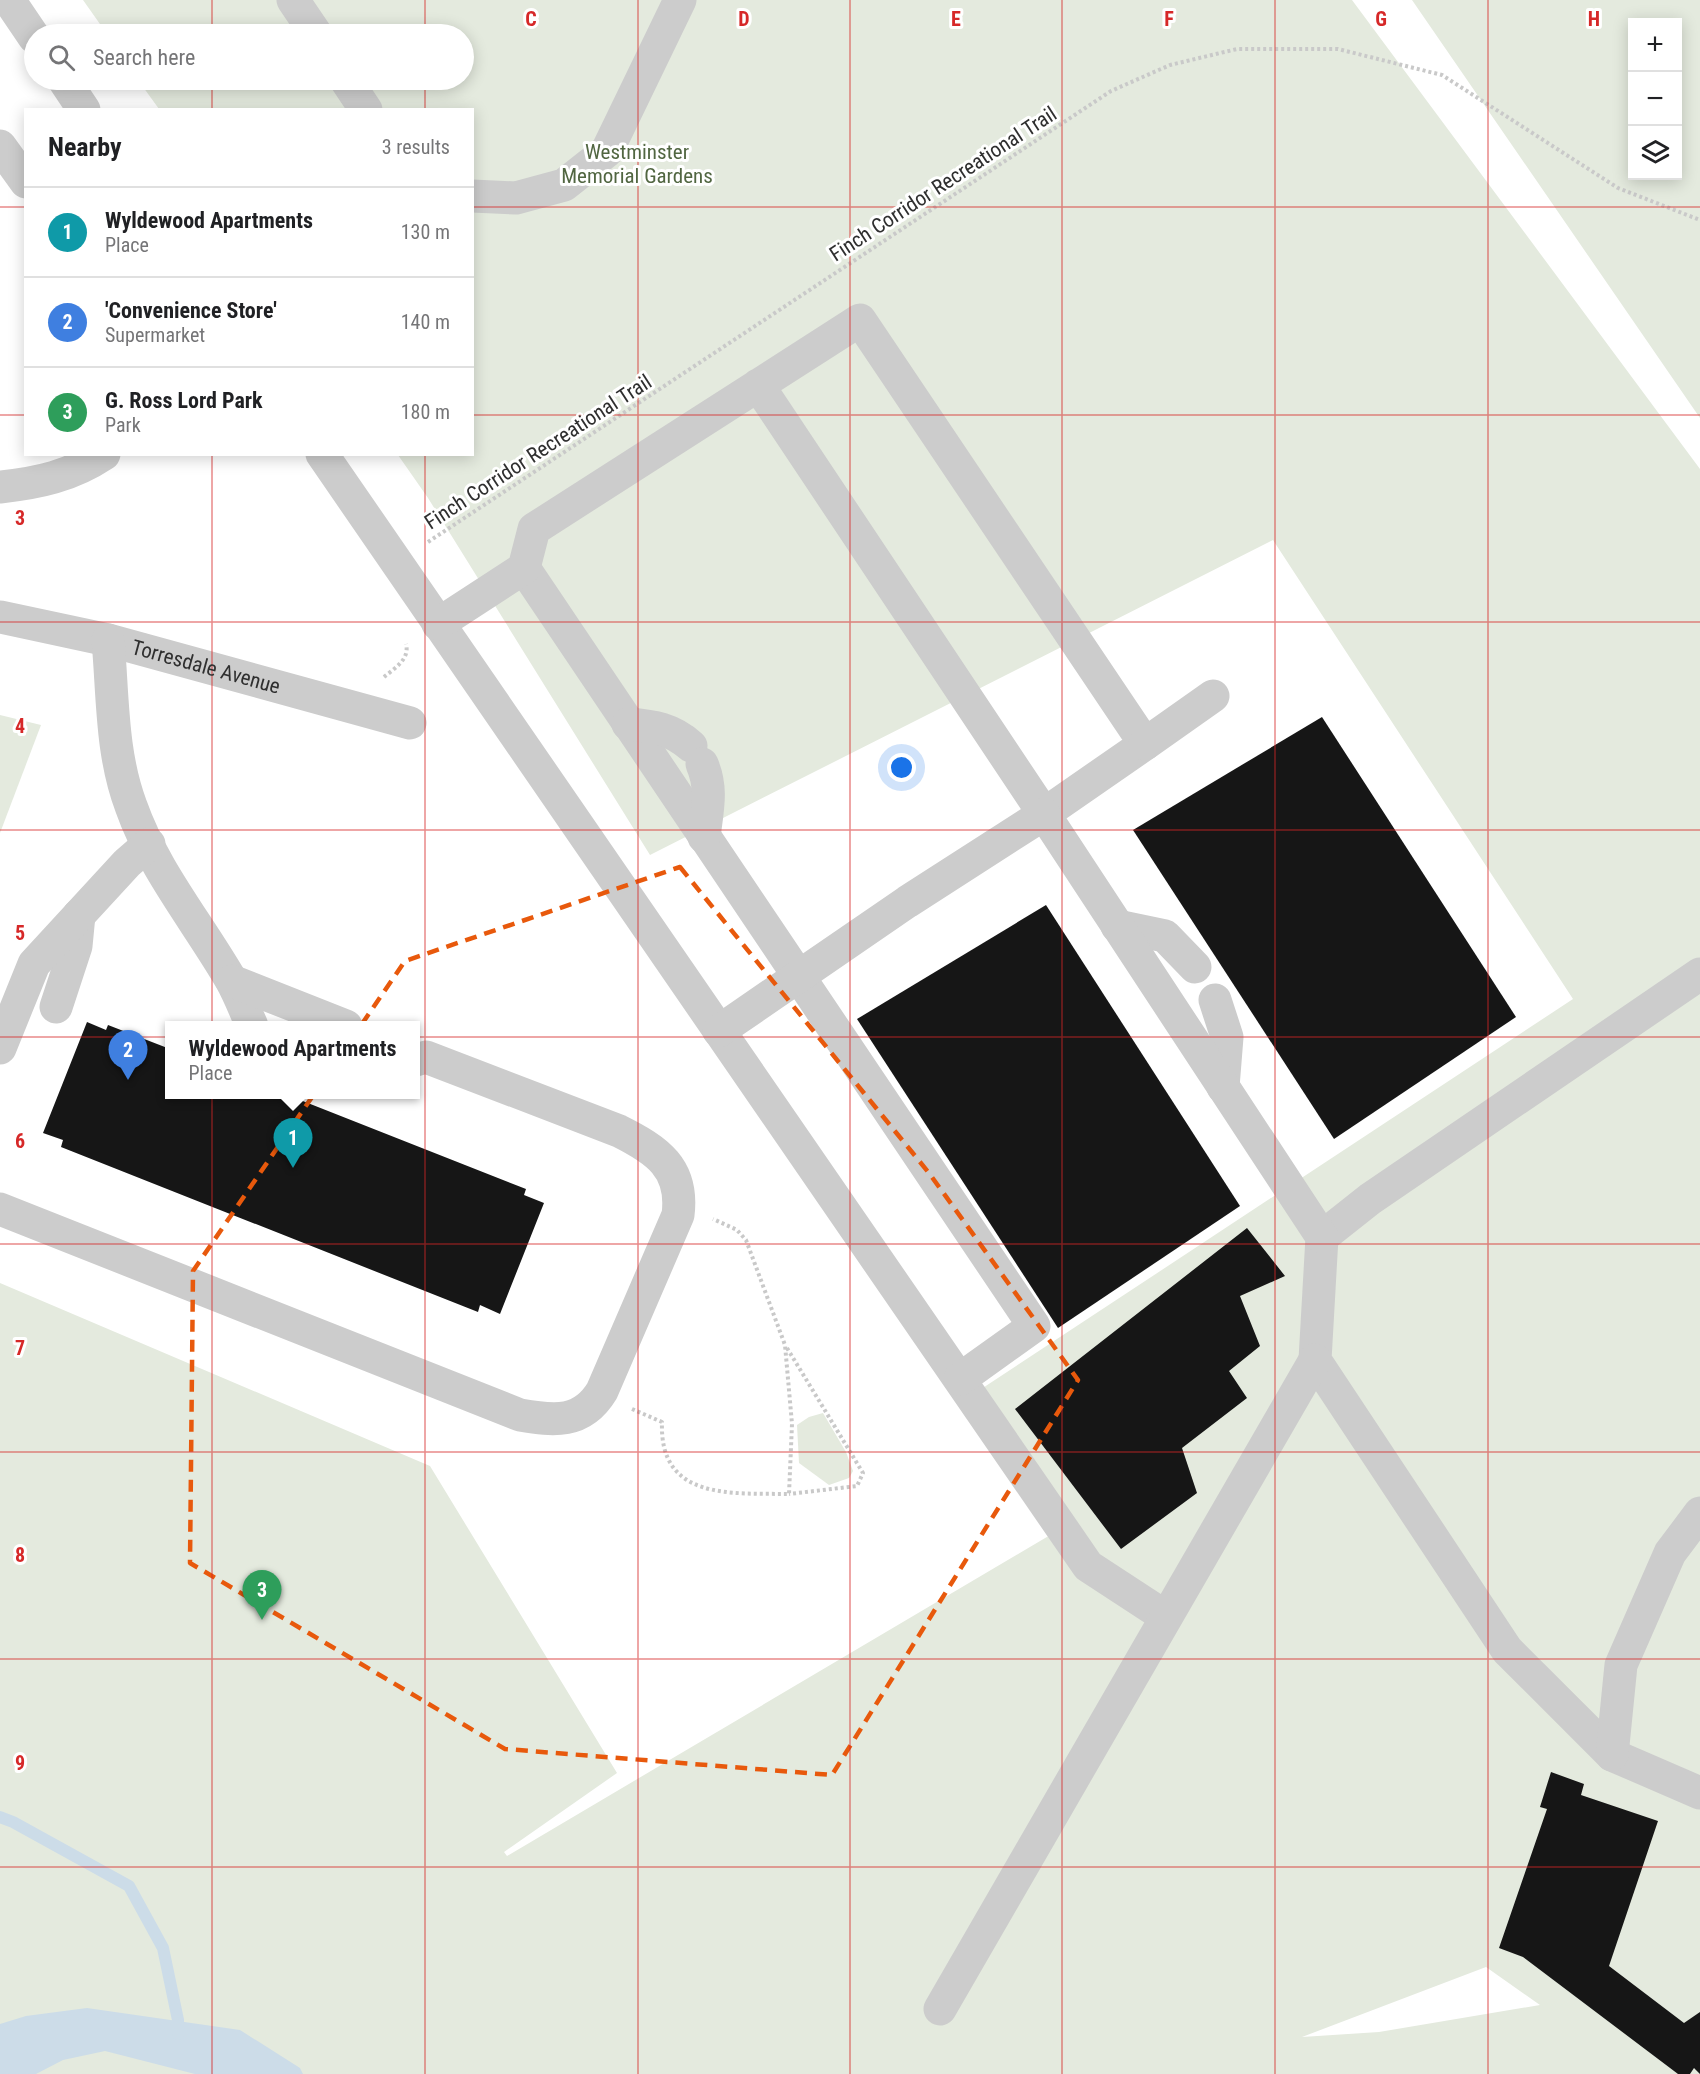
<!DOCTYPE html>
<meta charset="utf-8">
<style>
body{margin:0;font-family:"Roboto Condensed",sans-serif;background:#f6f6f6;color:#202124}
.controls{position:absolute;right:18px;top:18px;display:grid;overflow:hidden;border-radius:0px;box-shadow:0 3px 15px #0003}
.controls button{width:54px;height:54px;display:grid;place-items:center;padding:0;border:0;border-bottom:2px solid #e0e0e0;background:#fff;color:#202124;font:30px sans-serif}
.you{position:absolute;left:902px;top:768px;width:21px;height:21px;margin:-15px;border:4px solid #fff;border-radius:50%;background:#1a73e8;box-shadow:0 0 0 9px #1a73e833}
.badge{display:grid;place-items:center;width:39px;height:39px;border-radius:50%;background:#d93025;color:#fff;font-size:20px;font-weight:700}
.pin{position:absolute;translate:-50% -50px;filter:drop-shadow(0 2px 3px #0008)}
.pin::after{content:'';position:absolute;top:32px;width:21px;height:18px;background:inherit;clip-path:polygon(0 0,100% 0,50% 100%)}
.popup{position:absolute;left:165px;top:1021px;width:255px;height:78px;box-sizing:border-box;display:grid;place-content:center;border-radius:0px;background:#fff;filter:drop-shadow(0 2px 4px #0005);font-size:20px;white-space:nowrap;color:#757577}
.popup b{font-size:22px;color:#202124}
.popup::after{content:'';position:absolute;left:50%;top:100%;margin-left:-12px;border:12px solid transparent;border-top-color:#fff}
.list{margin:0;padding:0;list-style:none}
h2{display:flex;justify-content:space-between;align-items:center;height:78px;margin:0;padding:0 24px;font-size:26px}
h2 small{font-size:20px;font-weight:400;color:#757577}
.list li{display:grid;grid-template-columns:39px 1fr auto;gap:18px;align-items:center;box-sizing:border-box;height:90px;padding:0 24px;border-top:2px solid #e0e0e0}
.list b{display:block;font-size:22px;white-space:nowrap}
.list p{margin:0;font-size:20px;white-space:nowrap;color:#757577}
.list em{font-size:20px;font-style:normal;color:#757577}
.icon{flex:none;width:33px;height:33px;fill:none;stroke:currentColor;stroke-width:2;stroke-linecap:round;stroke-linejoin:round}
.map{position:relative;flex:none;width:1700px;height:2074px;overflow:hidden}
.search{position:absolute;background:#fff;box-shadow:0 3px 15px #0003;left:24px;top:24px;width:450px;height:66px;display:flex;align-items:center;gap:15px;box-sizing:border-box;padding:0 21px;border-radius:33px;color:#757577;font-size:22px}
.panel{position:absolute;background:#fff;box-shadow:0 3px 15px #0003;left:24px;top:108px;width:450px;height:348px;border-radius:0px}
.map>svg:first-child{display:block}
.green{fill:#e4eade;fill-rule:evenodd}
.water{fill:#ccdce8}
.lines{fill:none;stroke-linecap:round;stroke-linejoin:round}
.stream{stroke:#ccdce8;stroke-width:12}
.building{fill:#161616}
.path{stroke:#c9c9c9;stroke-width:4;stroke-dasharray:3 3;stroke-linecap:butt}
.minor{stroke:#ccc;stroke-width:33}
.marked{fill:none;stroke:#e8590c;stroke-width:4.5;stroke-dasharray:12 8;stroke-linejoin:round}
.grid{fill:none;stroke:#d62828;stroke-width:1.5;stroke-opacity:0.55}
.labels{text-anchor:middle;stroke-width:6;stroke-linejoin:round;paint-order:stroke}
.park-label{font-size:21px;fill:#516641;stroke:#fff}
.street-label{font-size:21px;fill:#2f2f2f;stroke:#fff}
.grid-label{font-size:20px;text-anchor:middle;font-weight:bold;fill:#d62828;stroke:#fff;stroke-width:6;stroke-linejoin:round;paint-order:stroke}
</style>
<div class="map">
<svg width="1700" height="2074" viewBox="0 0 1700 2074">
<rect width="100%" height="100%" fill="#fff"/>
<g class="green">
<path d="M83,0H1352L1700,469V2074H0V1283L430,1466L617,1773L504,1852L507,1856L1057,1531L963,1401L1573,999L1273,540L650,855L428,498L398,455L472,454V110L159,109L138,80H464V34H107ZM1486,1967L1540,2005L1379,2032L1302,2037Z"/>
<path d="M1412,0H1700V418ZM1632,22H1678V176H1632Z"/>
<path d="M0,715L41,725L0,833Z"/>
<path d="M823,1413L846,1452L853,1471L849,1478L829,1485L799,1463L797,1425L809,1417Z"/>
</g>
<path class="water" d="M87,2008L240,2030L300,2068L303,2074H195L105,2051L63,2060L36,2074H0V2024L26,2016Z"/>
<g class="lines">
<path class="stream" d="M0,1817L13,1822L129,1886L163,1948L178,2020V2034"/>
</g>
<g class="building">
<path d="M1322,717L1516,1017L1334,1139L1133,830Z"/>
<path d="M1046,905L1240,1206L1058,1328L857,1019Z"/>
<path d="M87,1022L106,1030L108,1025L170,1049V1094H285L526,1189L524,1195L544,1203L500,1314L480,1305L478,1312L61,1147L63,1140L43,1133Z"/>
<path d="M1247,1228L1285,1276L1240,1296L1260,1346L1229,1371L1247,1398L1182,1448L1197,1493L1121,1549L1015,1409Z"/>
<path d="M1551,1772L1584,1784L1581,1795L1658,1821L1609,1966L1684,2023L1700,2012V2074L1694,2068L1690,2074H1678L1523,1957L1499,1948L1547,1809L1540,1807Z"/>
</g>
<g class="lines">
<g class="path">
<path d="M428,542L1111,91L1170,65L1237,49H1338L1442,75L1618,188L1700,220"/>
<path d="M384,677C395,668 410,659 406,644"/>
<path d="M787,1348L863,1473L857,1486L789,1494"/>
<path d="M632,1409L662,1422C659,1501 732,1493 789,1494L792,1424L785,1345L746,1240L737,1230L713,1219"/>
</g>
<g class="minor">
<path d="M9,0L34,37"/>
<path d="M293,0L316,34"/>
<path d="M64,80L84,110"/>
<path d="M346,80L366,110"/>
<path d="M0,146L26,182"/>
<path d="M472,196L516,198L564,185L607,151L680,0"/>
<path d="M322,454L1088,1566L1166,1617"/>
<path d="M0,487C38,483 71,476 104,454"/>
<path d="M524,568L1034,1326L960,1379"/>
<path id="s1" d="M0,617L108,640L410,723"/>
<path d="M438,624L524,568L534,529L860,320L1145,744L1044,814L758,385"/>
<path d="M108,640C113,696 111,753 131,806C153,869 198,923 231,980C239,994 245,1010 252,1026"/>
<path d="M628,724C654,726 672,729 691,746"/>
<path d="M1145,744L1213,696"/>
<path d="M702,764C713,789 707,811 704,837"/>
<path d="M1117,926L1165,936L1195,967"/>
<path d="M1700,974L1370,1199L1322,1237L1315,1360L1507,1650L1612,1755L1700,1793"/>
<path d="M232,981L346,1026"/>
<path d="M1215,1000L1227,1037L1223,1087"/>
<path d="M56,1007L76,946L79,915"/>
<path d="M719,1031L907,902L1044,814L1322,1237"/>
<path d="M0,1048L34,964L127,863L149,844"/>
<path d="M0,1209L520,1415C554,1421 582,1424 602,1391L678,1215C684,1168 657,1150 619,1131L426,1057L416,1060"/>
<path d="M1612,1755L1621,1665L1670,1553L1700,1513"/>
<path d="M940,2009L1315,1360"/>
</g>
</g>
<path class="marked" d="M680,867L929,1173L1078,1380L832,1775L505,1749L190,1563L193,1271L405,961Z"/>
<path class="grid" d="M212,0V34M425,0V34M638,0V2074M850,0V2074M1062,0V2074M1275,0V2074M1488,0V2074M212,80V110M425,80V110M0,207H26M472,207H1700M0,415H26M472,415H1700M212,454V2074M425,454V2074M0,622H1700M0,830H1700M0,1037H1700M0,1244H1700M0,1452H1700M0,1659H1700M0,1867H1700"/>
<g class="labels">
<g class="park-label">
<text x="637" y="159">Westminster<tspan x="637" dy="24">Memorial Gardens</tspan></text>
</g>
<g class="street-label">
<text transform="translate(943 184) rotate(-33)" y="7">Finch Corridor Recreational Trail</text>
<text transform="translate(538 452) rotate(-33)" y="7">Finch Corridor Recreational Trail</text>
<text dy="7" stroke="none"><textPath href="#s1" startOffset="212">Torresdale Avenue</textPath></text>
</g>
</g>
<g class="grid-label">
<text x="531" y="26">C</text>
<text x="744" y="26">D</text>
<text x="956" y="26">E</text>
<text x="1169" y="26">F</text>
<text x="1381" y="26">G</text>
<text x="1594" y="26">H</text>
<text x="20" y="525">3</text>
<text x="20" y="733">4</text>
<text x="20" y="940">5</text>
<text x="20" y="1148">6</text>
<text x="20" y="1355">7</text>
<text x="20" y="1562">8</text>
<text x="20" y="1770">9</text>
</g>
</svg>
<div class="controls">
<button>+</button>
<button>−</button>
<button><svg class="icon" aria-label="layers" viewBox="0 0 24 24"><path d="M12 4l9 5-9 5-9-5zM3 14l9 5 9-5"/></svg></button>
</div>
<div class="you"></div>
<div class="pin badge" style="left:293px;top:1168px;background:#0f9aa8">1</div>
<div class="popup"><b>Wyldewood Apartments</b>Place</div>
<div class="pin badge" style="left:128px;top:1080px;background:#3f7fe0">2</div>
<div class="pin badge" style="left:262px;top:1620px;background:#2e9e5b">3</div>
<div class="search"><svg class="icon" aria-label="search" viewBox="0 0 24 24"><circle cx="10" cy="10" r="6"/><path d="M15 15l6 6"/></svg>Search here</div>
<section class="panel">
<h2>Nearby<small>3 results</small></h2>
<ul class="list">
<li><span class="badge" style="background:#0f9aa8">1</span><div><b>Wyldewood Apartments</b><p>Place</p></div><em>130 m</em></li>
<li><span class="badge" style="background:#3f7fe0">2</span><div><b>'Convenience Store'</b><p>Supermarket</p></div><em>140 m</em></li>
<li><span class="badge" style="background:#2e9e5b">3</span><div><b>G. Ross Lord Park</b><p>Park</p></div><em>180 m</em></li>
</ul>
</section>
</div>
